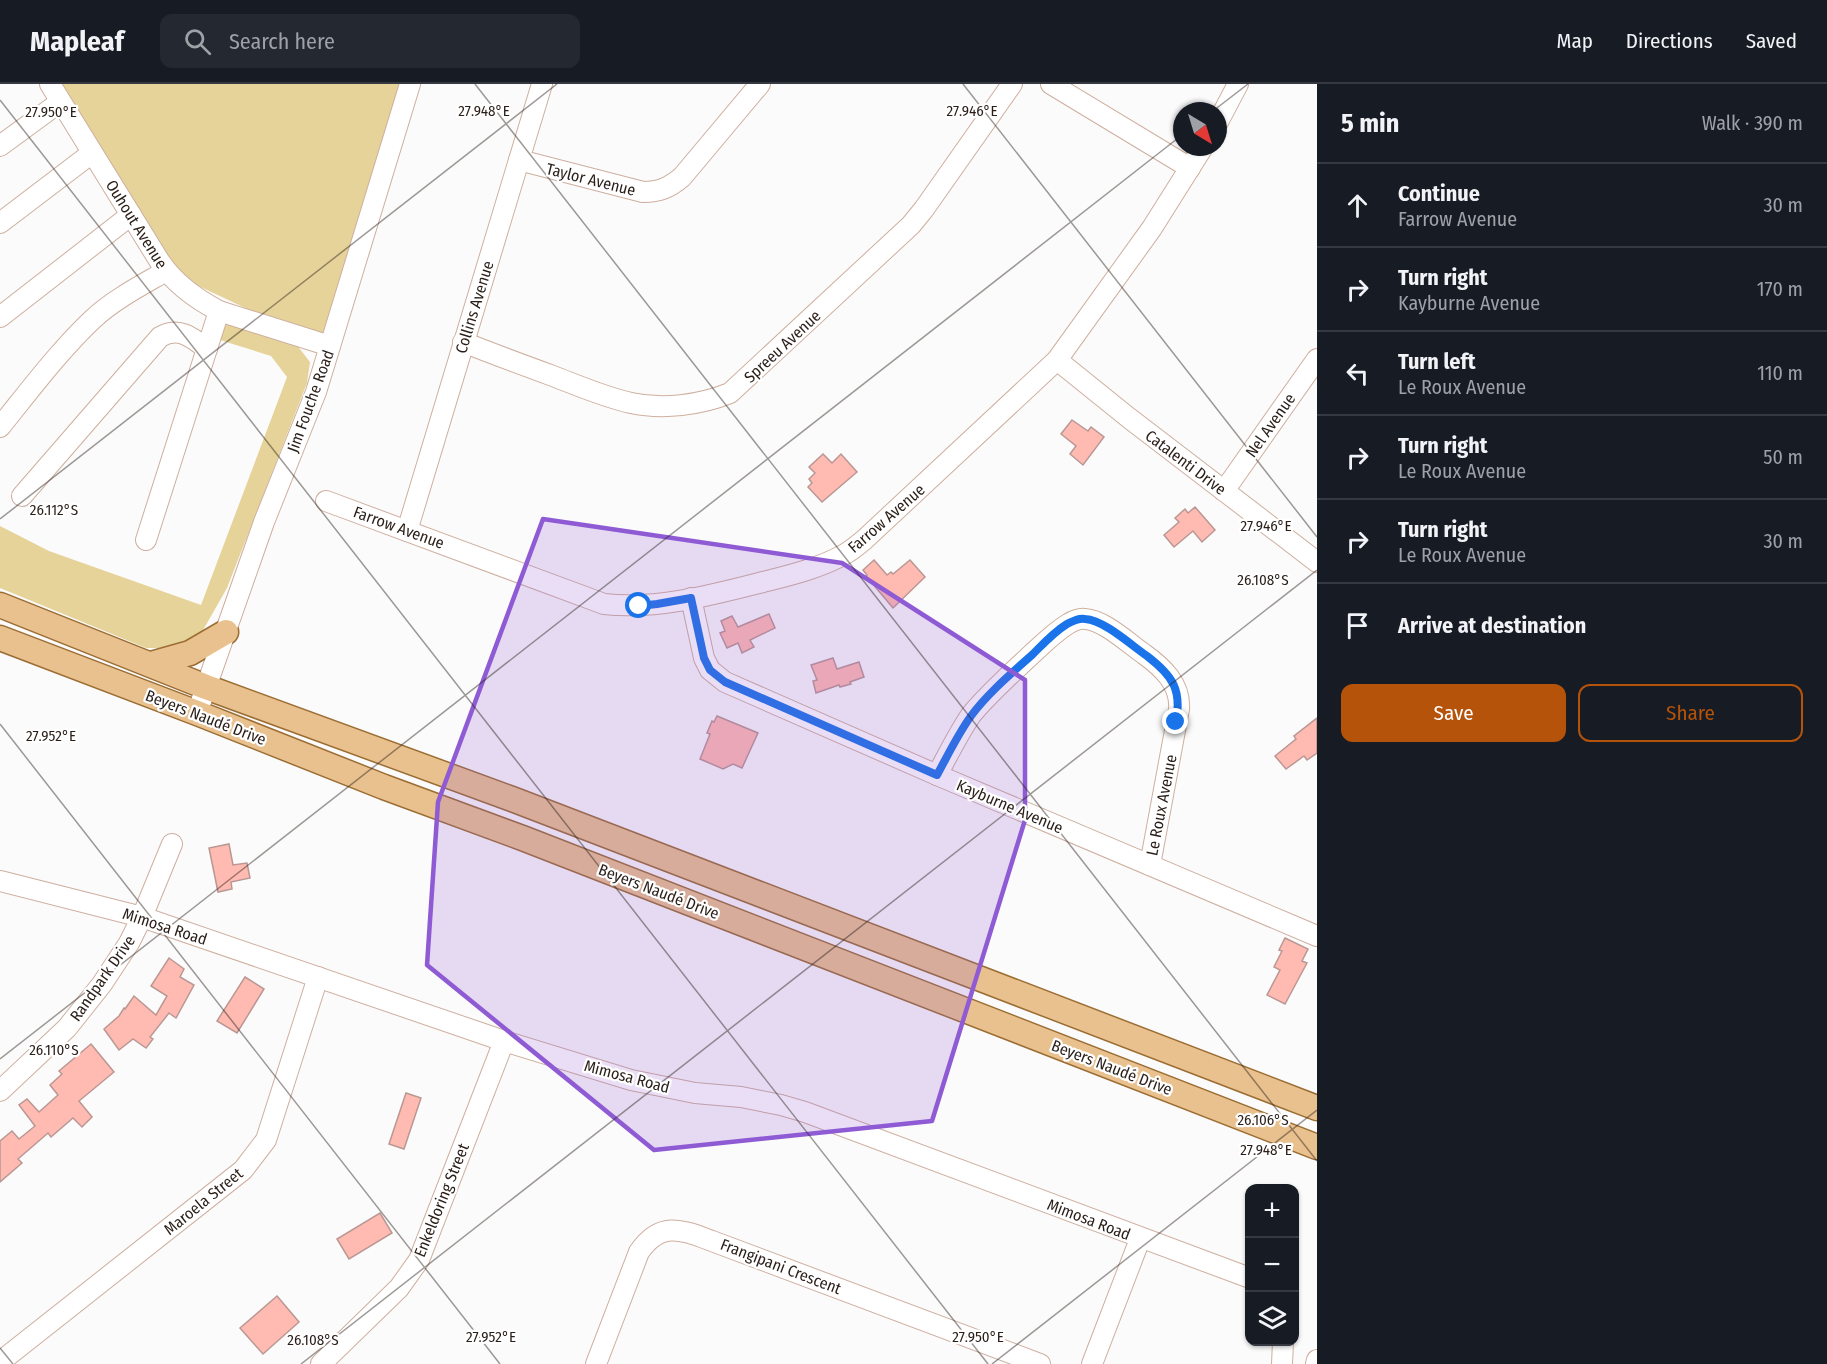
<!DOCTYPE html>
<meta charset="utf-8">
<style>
body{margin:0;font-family:"Fira Sans Condensed",sans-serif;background:#242831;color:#f1f3f6}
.controls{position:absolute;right:18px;bottom:18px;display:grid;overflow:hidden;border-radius:12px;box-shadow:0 2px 4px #0004}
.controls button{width:54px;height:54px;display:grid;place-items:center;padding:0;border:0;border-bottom:2px solid #363941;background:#171b24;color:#f1f3f6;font:30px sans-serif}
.compass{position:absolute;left:1173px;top:18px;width:54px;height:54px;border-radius:50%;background:#171b24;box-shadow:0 2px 4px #0004;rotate:142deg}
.stop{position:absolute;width:18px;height:18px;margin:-14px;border:4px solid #1a73e8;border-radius:50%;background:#fff}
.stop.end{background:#1a73e8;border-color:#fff;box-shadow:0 2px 6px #0008}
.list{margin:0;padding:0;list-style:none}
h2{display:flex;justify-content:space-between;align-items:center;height:78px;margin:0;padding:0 24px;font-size:26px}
h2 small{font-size:20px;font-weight:400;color:#9ea1a6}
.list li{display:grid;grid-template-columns:39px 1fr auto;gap:18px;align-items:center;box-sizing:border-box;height:84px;padding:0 24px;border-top:2px solid #363941}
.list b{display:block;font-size:22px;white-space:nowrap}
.list p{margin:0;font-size:20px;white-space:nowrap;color:#9ea1a6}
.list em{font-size:20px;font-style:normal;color:#9ea1a6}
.actions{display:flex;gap:12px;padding:18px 24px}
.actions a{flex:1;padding:14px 0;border:2px solid #b45309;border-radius:12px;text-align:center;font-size:21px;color:#b45309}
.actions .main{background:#b45309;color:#fff}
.icon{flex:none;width:33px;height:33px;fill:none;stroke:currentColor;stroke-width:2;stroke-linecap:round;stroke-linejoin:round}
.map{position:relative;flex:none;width:1317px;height:1280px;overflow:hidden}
header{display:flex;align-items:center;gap:36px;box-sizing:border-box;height:84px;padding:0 30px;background:#171b24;border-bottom:2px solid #363941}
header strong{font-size:28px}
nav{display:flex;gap:33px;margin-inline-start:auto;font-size:21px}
.search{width:420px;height:54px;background:#242831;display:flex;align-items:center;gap:15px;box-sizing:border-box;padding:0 21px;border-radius:12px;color:#9ea1a6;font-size:22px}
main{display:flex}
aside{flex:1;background:#171b24}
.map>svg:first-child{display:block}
.green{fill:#e6d399}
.building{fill:#ffbbb2;stroke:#ba9793;stroke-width:1.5}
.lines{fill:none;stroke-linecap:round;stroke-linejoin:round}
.minor-casing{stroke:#ceaf9f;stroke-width:22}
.major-casing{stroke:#9c6d33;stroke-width:27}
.minor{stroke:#fff;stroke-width:20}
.major{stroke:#e9c18e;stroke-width:24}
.route{stroke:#1a73e8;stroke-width:8}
.marked{fill:#8f5bd4;fill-opacity:0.2;stroke:#8f5bd4;stroke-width:4.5;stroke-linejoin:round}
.ticks{fill:none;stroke:#291e18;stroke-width:1.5;stroke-opacity:0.45}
.labels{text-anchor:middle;stroke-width:4.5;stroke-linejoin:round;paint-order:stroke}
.street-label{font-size:16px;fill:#291e18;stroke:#fff}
.ticks-label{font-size:15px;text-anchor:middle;fill:#291e18;stroke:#fff;stroke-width:4.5;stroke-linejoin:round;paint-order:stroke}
</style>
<header>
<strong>Mapleaf</strong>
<div class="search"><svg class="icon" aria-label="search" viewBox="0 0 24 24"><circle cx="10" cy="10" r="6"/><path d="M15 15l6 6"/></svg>Search here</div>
<nav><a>Map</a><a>Directions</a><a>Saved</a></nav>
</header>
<main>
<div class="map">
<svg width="1317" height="1280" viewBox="0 0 1317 1280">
<rect width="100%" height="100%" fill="#fbfbfb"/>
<g class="green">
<path d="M44,0H410L328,263L158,183Z"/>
<path d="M225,238L296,260L310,278L307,299L227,504L202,548L180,564H146L0,504V442L49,467L201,521L287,293L271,272L220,256Z"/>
</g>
<g class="building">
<path d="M1072,336L1088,347L1091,343L1104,353L1083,381L1070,370L1076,362L1061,350Z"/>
<path d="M823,370L832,379L841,370L857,388L822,418L808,403L812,399L809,395L815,389L809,383Z"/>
<path d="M1195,423L1215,446L1202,458L1193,447L1174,463L1164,451L1179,438L1175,434L1185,425L1188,429Z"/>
<path d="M874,476L887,491L891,488L893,490L910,476L925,493L893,524L866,492L867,491L863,486Z"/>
<path d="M769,530L775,544L750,556L754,563L742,569L738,559L727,564L720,549L725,547L721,537L732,532L738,543Z"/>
<path d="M833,574L837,585L859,578L864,593L850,598L851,600L840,603L839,601L816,609L813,597L817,596L811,581Z"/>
<path d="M717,632L758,649L742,684L733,680L723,685L700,675L710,650L707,649L712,637L714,638Z"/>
<path d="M1317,634V669L1307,676L1304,672L1286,685L1275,672L1296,655L1294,652Z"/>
<path d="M229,760L233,781L247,779L250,794L231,798L232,805L218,808L209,764Z"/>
<path d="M1285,854L1308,865L1302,877L1307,879L1285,920L1267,911L1280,886L1274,883L1282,867L1279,866Z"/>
<path d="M169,874L184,885L180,893L194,901L176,934L169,929L150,953L153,955L146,964L133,955L119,966L104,945L119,932L124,924L125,925L134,912L156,931L167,912L151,902Z"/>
<path d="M245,893L264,905L237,949L217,937Z"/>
<path d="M91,960L114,988L79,1017L92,1033L82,1043L73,1034L51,1053L48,1049L18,1075L22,1079L0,1098V1057L12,1047L19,1055L35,1042L19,1021L27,1015L39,1028L58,1011L50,1001L62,990L59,987Z"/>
<path d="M406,1009L421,1014L404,1065L389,1060Z"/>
<path d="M380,1129L392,1149L349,1175L337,1155Z"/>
<path d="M277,1212L299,1238L263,1270L240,1244Z"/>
</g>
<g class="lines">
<g class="minor-casing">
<g id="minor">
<path d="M50,0L160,178C175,200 196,215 219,227L330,262"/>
<path d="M1051,0L1190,84"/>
<path d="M1218,38L1238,0"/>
<path d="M0,62L60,18"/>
<path d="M519,76L643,108C659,108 669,104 682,93L760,0"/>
<path d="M0,139L92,69"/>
<path d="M0,233L131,131"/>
<path d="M463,258C493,270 523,281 553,292C579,302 604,313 631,319C663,326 700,321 730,309L911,141L924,125L1012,0"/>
<path d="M1057,276L1129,334L1317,478"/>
<path d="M0,343C30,306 59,267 93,235C113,216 142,201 166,187"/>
<path d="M1224,407L1317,275"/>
<path d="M22,412L160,253C178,242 192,253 207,265"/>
<path d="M326,417L604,520C656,526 712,511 763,498C791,491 820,484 845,470C852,466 858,461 864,456L1057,276L1152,144L1203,63"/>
<path d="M407,447L542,0"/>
<path d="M146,456L219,227"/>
<path d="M691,514L704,574L710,586L725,598L937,691L1317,852"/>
<path d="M197,629L264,438L316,308L410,0"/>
<path d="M937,691C948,671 958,650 971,631C989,609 1012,589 1033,569C1044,559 1055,548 1068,540C1073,537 1079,534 1085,535C1104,536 1128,559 1144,570C1162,583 1181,600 1179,625L1150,781"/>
<path d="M0,797L142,833L504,957L631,996L695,1009L741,1013L781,1021L805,1028L1250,1194"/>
<path d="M0,1007L67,944L102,900L129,859L142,833L172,760"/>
<path d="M0,1278L243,1086L266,1056L318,893"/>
<path d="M321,1280L399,1204L419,1176L504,957"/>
<path d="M596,1280L639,1168C661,1136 682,1146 712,1157L1040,1280"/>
<path d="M1092,1280L1140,1155"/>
<path d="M1282,1280L1283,1258"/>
<path d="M1316,1280L1317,1276"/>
</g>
</g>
<g class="major-casing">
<g id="major">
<path d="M0,521L206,603L512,715L1317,1024"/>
<path d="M0,554L197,629L384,703L525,755L1317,1063"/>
<path d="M151,580L190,569L226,548"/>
</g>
</g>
<use href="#minor" class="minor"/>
<use href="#major" class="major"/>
</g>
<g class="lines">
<path class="route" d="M639,522L657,520L691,514L704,574L710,586L725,598L937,691C948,671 958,650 971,632C988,609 1012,589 1033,570C1044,559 1054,548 1067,540C1073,537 1078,534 1085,535C1104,536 1131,561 1147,572C1173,592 1182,606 1176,638"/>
</g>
<path class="marked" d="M543,435L842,479L1025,596V736L932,1037L654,1066L427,881L438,718Z"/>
<path class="ticks" d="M475,0L1317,1077M963,0L1317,453M0,16L988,1280M1213,27L1248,0M0,435L557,0M0,640L500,1280M0,975L1182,51M0,1264L13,1280M301,1280L1317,486M992,1280L1317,1026"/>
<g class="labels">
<g class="street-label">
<text transform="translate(591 95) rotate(14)" y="6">Taylor Avenue</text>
<text transform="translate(137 140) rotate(58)" y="6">Ouhout Avenue</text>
<text transform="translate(474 223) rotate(-73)" y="6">Collins Avenue</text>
<text transform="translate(782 262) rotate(-43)" y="6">Spreeu Avenue</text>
<text transform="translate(310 317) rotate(-70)" y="6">Jim Fouche Road</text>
<text transform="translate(1270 341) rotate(-55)" y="6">Nel Avenue</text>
<text transform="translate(1186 378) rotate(37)" y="6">Catalenti Drive</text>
<text transform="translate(886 434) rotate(-41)" y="6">Farrow Avenue</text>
<text transform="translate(399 443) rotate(20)" y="6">Farrow Avenue</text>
<text transform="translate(206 633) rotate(21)" y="6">Beyers Naudé Drive</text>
<text transform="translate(1161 721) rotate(-79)" y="6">Le Roux Avenue</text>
<text transform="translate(1010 722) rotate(23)" y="6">Kayburne Avenue</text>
<text transform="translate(659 807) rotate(21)" y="6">Beyers Naudé Drive</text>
<text transform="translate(165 842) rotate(18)" y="6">Mimosa Road</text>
<text transform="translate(102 894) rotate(-55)" y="6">Randpark Drive</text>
<text transform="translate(1112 983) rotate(21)" y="6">Beyers Naudé Drive</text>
<text transform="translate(627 992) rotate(15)" y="6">Mimosa Road</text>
<text transform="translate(441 1116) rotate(-68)" y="6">Enkeldoring Street</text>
<text transform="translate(203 1117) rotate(-39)" y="6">Maroela Street</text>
<text transform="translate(1089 1135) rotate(21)" y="6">Mimosa Road</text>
<text transform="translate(781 1182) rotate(21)" y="6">Frangipani Crescent</text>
</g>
</g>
<g class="ticks-label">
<text x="484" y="32">27.948°E</text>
<text x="972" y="32">27.946°E</text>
<text x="51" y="33">27.950°E</text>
<text x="54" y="431">26.112°S</text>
<text x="1266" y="447">27.946°E</text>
<text x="1263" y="501">26.108°S</text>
<text x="51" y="657">27.952°E</text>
<text x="54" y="971">26.110°S</text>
<text x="1263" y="1041">26.106°S</text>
<text x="1266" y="1071">27.948°E</text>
<text x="491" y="1258">27.952°E</text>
<text x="978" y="1258">27.950°E</text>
<text x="313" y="1261">26.108°S</text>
</g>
</svg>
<div class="controls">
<button>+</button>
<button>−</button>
<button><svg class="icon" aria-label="layers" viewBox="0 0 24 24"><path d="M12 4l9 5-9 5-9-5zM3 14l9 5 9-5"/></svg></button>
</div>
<svg class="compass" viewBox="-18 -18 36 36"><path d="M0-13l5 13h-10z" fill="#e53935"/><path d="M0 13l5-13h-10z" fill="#9ea1a6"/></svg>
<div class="stop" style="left:639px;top:522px"></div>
<div class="stop end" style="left:1176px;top:638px"></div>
</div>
<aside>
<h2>5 min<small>Walk · 390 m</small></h2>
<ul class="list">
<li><svg class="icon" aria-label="ahead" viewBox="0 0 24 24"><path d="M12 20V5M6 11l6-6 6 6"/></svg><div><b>Continue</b><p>Farrow Avenue</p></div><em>30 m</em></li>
<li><svg class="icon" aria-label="right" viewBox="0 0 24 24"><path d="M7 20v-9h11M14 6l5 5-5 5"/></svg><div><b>Turn right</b><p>Kayburne Avenue</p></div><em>170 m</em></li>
<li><svg class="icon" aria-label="left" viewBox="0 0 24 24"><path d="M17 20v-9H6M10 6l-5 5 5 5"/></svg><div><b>Turn left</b><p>Le Roux Avenue</p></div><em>110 m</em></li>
<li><svg class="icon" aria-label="right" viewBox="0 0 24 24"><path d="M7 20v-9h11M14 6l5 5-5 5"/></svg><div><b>Turn right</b><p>Le Roux Avenue</p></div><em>50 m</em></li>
<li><svg class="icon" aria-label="right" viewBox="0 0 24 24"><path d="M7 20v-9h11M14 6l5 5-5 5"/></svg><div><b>Turn right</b><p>Le Roux Avenue</p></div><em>30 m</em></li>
<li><svg class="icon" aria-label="arrive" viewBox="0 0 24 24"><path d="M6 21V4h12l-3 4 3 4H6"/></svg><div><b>Arrive at destination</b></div></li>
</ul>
<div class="actions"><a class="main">Save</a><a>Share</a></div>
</aside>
</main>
